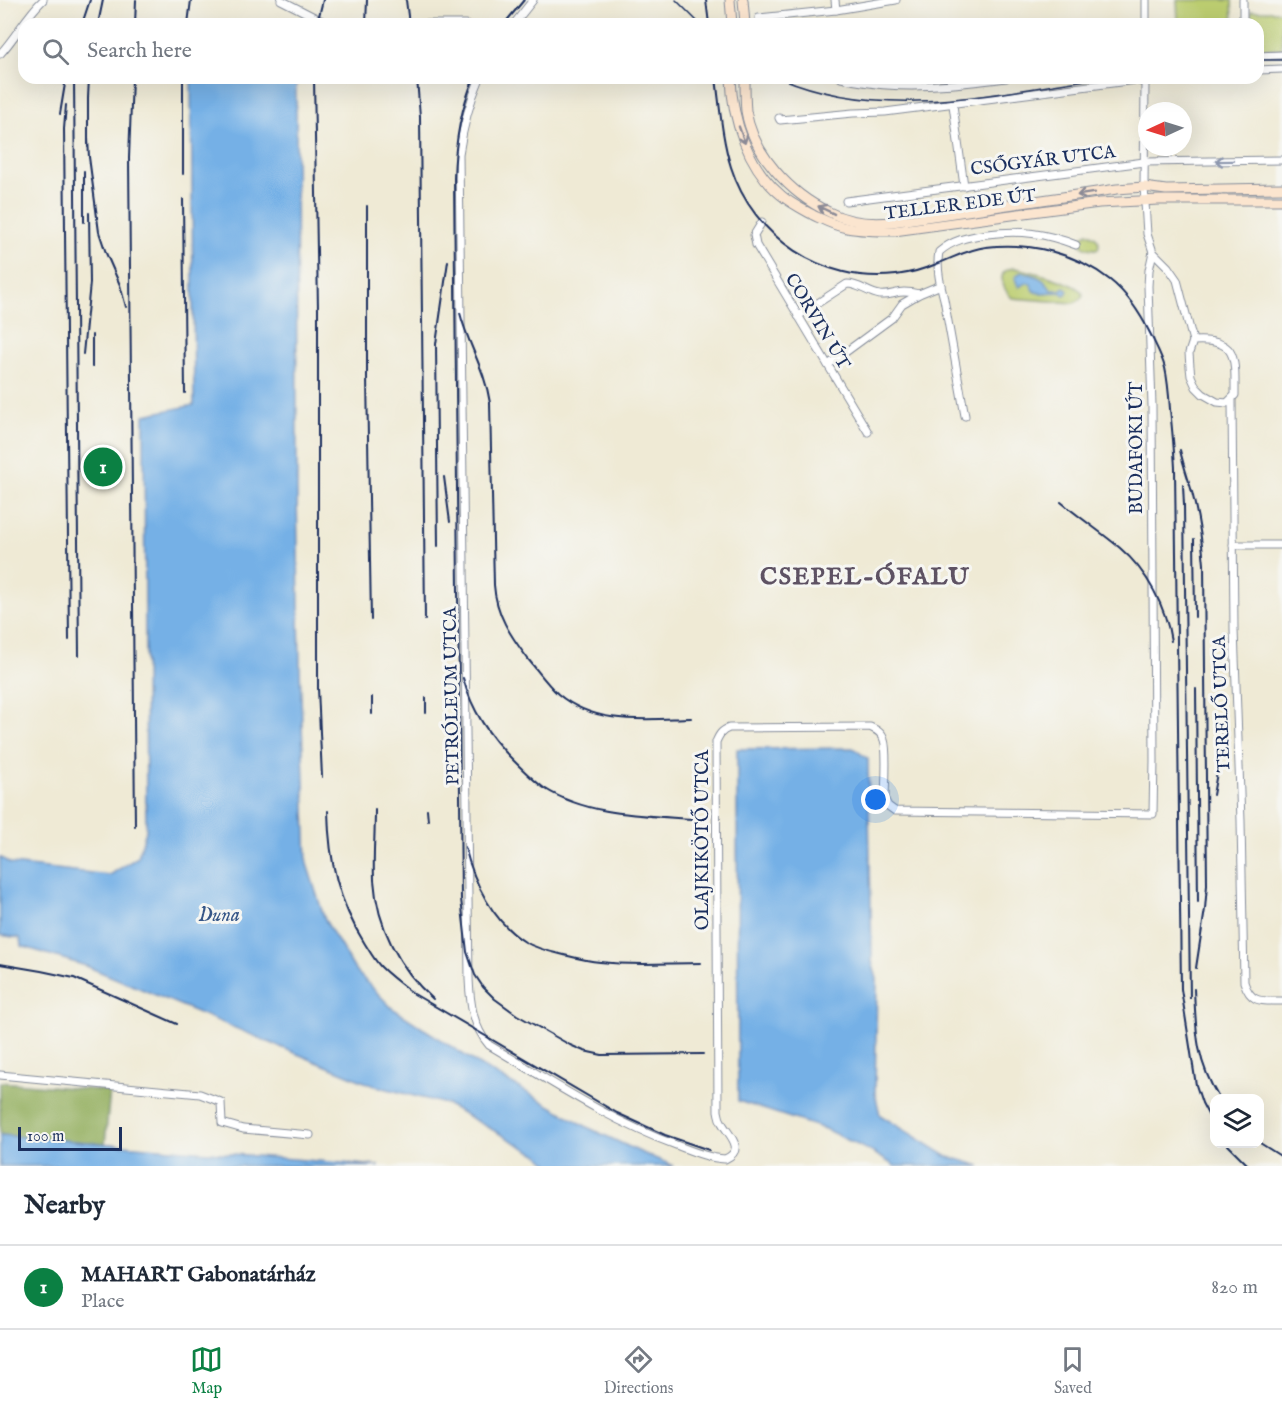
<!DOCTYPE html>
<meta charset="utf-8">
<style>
body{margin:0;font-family:"IM FELL English",serif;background:#f6f6f7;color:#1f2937}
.controls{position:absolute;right:18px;bottom:18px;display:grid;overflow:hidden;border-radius:12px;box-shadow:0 6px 24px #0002}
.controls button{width:54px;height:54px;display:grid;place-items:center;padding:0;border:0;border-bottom:2px solid #e0e1e3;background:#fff;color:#1f2937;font:30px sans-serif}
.compass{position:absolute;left:1138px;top:102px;width:54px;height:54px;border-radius:50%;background:#fff;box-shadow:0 6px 24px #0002;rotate:266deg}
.scale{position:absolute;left:18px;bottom:15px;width:104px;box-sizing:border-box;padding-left:6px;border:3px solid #1b2f5e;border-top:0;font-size:16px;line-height:21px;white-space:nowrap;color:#1b2f5e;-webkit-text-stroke:4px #f6f6f2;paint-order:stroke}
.you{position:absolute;left:876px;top:800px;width:21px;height:21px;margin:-15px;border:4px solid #fff;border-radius:50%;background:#1a73e8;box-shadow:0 0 0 9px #1a73e833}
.badge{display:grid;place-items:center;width:39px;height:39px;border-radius:50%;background:#0b8043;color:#fff;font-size:20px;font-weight:700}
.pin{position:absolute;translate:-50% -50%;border:3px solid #fff;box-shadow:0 2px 6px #0006}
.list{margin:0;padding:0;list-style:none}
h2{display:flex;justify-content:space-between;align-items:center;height:78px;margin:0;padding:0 24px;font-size:26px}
h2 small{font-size:20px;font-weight:400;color:#747a83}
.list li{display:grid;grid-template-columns:39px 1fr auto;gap:18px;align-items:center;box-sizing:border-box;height:84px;padding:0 24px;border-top:2px solid #e0e1e3}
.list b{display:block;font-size:22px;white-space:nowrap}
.list p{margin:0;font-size:20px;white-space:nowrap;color:#747a83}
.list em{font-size:20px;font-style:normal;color:#747a83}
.icon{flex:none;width:33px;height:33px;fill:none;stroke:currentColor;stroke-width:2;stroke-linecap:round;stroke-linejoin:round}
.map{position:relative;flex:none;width:1282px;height:1166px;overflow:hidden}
.search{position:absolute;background:#fff;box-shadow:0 6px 24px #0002;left:18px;right:18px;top:18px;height:66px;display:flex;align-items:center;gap:15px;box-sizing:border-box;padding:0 21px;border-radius:18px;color:#747a83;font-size:22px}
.sheet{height:162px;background:#fff}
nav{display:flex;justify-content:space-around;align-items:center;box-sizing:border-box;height:84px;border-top:2px solid #e0e1e3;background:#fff;font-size:16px;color:#747a83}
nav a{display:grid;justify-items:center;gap:3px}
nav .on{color:#0b8043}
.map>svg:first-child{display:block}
.green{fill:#bccd70;stroke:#6c7e67;stroke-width:1.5}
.forest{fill:#95b062;stroke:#587060;stroke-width:1.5}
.water{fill:#74b0e6;stroke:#4870a2;stroke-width:1.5}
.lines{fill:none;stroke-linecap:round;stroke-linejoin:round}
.street-casing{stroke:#858c9a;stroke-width:9}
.secondary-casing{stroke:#858c9a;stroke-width:11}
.street{stroke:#fff;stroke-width:7}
.secondary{stroke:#fbe5cf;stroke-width:9}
.tram{stroke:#1b2f5e;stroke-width:1.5}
.rail{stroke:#1b2f5e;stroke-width:2}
.oneway{stroke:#8b8a96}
.oneway2{stroke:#8d97ae}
.labels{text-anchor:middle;stroke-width:6;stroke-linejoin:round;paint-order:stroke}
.street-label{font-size:18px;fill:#1b2f5e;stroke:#f6f6f2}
.water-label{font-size:20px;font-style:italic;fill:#365687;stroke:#f6f6f2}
.district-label{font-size:24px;font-weight:bold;letter-spacing:1.5px;fill:#5e5263;stroke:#f6f6f2}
</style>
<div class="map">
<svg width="1282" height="1166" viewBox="0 0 1282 1166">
<rect width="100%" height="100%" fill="#f6f6f2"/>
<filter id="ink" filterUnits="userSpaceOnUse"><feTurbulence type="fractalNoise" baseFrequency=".0167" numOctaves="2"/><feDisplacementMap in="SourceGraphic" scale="12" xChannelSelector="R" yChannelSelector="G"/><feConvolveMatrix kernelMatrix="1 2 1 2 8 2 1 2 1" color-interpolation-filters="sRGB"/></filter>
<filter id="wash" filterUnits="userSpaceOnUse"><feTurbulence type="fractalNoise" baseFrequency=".008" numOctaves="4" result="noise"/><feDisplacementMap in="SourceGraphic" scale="24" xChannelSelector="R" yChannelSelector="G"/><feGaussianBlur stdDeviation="1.35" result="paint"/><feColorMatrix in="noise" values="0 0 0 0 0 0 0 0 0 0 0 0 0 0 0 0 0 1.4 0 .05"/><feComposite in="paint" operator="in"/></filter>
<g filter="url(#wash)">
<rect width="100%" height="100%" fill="#efead5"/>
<g class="green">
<path d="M1177,0H1232L1233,20L1178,22Z"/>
<path d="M1251,11H1282V49H1258V24H1252Z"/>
<path d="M1088,233C1096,236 1101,240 1098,249C1092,249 1087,249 1082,245C1081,239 1082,235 1088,233Z"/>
<path d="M1014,268C1022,269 1112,289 1073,303L1012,298C1002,288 995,270 1014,268Z"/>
</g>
<path class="forest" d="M0,1082L110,1091L105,1144L0,1135Z"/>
<g class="water">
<path d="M191,78H296L297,493L300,668L307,864L325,920L355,970L392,1008L481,1066L589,1128L640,1152L674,1166H550V1165L540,1156L446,1104L372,1085L86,966L21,946L20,938L0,935V857L11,864L110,875L138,857L146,831L144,415L194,405Z"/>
<path d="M1022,272C1035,275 1045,278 1051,290H1060L1064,287L1068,291L1066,294L1064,295L1060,292L1040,293L1035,292L1030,283H1026L1019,287L1017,284L1015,278L1018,274Z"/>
<path d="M853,748L868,759L872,962L877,979L875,1093L880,1115L946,1156L981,1166H895L872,1152L825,1129L738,1101L737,749Z"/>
<path d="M0,1135L379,1166H0Z"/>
</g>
</g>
<g filter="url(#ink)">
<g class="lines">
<g class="street-casing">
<g id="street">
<path d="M281,0L328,24"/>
<path d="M835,0L836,10"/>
<path d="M1243,0V24"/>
<path d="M426,24H465"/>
<path d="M514,24L533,0"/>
<path d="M759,24V18L836,10L896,0"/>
<path d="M1146,24V0"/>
<path d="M0,54C16,37 26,16 43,0"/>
<path d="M1258,56L1282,55"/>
<path d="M1258,70L1282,69"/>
<path d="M480,78C469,103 463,127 459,154L469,979C470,1003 473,1027 489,1045C550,1081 610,1121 676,1145C692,1151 708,1158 725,1159C748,1149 726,1133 721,1121C719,1118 719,1115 718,1111L716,742C719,735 721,731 729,728L870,727C877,730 882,733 884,740C888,751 885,786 885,800L888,806L895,811L1153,814L1154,760L1152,406L1148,286L1149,270L1153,252L1147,234L1144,187L1145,83"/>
<path d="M841,78C856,81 871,84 887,85C927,88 966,83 1006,78"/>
<path d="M953,105L964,186"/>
<path d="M779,118L780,120L853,113L885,112L1136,80L1145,83"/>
<path d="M846,201L1144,162L1282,160"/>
<path d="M762,222L754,235L756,245L868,432"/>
<path d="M1153,252L1168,267L1177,280L1193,341L1189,353L1190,367L1191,376L1196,387L1203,394L1217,402L1227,403L1235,395C1235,358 1238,338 1193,341"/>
<path d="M798,316L847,284C859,284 868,293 880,295C889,296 896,292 904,292C909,292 915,293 919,294"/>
<path d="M828,365L892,318L902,304L919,294L941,285"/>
<path d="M1232,400L1234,630L1241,821L1244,982C1251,1004 1262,1001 1282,1001"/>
<path d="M965,416L944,299C940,284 936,267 939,252C954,239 969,237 987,234C1021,230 1045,233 1076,245"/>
<path d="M1233,545H1282"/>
<path d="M0,1075L200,1094L221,1102L222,1123L243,1129L310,1135"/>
</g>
</g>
<g class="secondary-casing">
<g id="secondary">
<path d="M730,0L732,24"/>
<path d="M743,0L745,24"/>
<path d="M731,78C732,119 748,168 781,195C790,203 802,209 813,215C824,220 835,226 847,228C863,231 878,231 894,231L1099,203L1159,200H1282"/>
<path d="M745,78C745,89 745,100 746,111C753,154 790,194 829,212C848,222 871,224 892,222L1117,189L1144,187L1166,190L1282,188"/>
</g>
</g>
<use href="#street" class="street"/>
<use href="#secondary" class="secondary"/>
<g class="tram">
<path d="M676,0L700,24"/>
<path d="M1258,60H1282"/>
<path d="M781,78C883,121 993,94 1098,78"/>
</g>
<g class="rail">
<path d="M406,0L409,24"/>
<path d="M706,0L709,24"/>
<path d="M82,24L90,0"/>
<path d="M98,24L103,0"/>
<path d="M135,24L136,0"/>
<path d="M188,24L191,0"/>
<path d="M317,24L323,0"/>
<path d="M366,24L367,0"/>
<path d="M504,24L524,0"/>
<path d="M74,78L79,656"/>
<path d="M132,78L129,158L135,826"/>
<path d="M183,78V174"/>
<path d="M314,78L318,309V688L322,777"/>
<path d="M417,78L420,117L425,620"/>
<path d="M474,78C460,110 455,144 454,178L461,899L467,952L475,975L483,987L495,999L517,1015L570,1045L584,1051L602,1055L703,1054"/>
<path d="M716,78C720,108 722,139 731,167C753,237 823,284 896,275C911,273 925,269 939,263C955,257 969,249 986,247C1030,242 1076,253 1110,280C1128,294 1141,315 1151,335C1156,346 1162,356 1165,368C1168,381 1169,395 1170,409C1172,428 1174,448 1175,468L1181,989L1196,1085L1202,1103L1214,1126"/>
<path d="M66,105L64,129L69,640"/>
<path d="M60,114L66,78"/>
<path d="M88,138L89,157L99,232L106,253L120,285L126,307"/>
<path d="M88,147V98L89,78"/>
<path d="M84,171V222"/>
<path d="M183,199L185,393"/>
<path d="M367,206V377L371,620"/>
<path d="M460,313C468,345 485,369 490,403L494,585C496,614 510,635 528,659C538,671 547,684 558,694C596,726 645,719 691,718"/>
<path d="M92,335V367"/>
<path d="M83,354L90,283L89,213"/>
<path d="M1180,450C1183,464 1188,478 1192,492C1198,516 1202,539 1204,564L1207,885L1205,909L1196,968"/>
<path d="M444,477L450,522"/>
<path d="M1183,485L1184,505L1190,998"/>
<path d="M1061,502C1080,518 1101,532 1120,548C1147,571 1166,607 1171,641"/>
<path d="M1194,539L1195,617"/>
<path d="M438,546L436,344L448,261"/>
<path d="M463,678C472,711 489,736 513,760C523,770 533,780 544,788C591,818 652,815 706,820"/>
<path d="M1196,689L1198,902"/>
<path d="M372,697V714"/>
<path d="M426,698V713"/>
<path d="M1213,795L1222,745V715"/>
<path d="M427,809L428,820"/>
<path d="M375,810C375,833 373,857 374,880C377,926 399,969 433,999"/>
<path d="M328,811C329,861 338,901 365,944C370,952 375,961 381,967C391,977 402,985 414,994L617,1113L665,1135L709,1150"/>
<path d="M465,847C474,883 493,922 525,942C537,949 551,952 564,955C576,958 588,961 600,962C633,966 668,963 701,963"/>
<path d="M0,964L41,971L74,978L177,1024"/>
<path d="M1194,989C1196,1033 1196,1060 1219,1098"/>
<path d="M1260,1143L1282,1157"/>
<path d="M1227,1144L1249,1166"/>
</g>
</g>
<defs><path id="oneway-shaft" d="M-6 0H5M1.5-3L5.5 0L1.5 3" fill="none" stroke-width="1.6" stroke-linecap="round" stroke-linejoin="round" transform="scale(1.5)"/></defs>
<g class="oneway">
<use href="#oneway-shaft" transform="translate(742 135) rotate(70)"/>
<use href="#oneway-shaft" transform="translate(1086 194) rotate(171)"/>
<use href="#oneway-shaft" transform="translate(826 210) rotate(-154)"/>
</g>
<use class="oneway2" href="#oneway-shaft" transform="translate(1224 161) rotate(179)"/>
</g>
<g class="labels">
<g class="street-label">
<text transform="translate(1043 160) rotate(-7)" y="6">CSŐGYÁR UTCA</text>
<text transform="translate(960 204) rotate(-7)" y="6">TELLER EDE ÚT</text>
<text transform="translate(818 321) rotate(59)" y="6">CORVIN ÚT</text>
<text transform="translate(1136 448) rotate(-90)" y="6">BUDAFOKI ÚT</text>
<text transform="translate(451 696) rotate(-91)" y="6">PETRÓLEUM UTCA</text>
<text transform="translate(1221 704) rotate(-92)" y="6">TERELŐ UTCA</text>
<text transform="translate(702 840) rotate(-90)" y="6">OLAJKIKÖTŐ UTCA</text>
</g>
<g class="water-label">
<text x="219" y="921">Duna</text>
</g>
<g class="district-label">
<text x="865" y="584">CSEPEL-ÓFALU</text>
</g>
</g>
</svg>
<div class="controls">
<button><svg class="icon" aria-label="layers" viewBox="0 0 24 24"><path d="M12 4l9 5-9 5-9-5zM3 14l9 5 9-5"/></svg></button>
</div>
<svg class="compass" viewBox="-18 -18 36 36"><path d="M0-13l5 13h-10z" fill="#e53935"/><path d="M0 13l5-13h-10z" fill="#747a83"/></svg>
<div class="scale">100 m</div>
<div class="you"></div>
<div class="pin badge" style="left:103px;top:467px">1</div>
<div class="search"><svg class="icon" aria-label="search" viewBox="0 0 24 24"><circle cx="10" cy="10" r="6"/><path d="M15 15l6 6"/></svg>Search here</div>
</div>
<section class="sheet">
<h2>Nearby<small></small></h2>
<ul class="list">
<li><span class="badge">1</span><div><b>MAHART Gabonatárház</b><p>Place</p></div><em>820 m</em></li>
</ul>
</section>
<nav>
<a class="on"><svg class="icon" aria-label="map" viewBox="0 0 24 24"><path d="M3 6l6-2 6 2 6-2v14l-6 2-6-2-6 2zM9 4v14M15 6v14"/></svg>Map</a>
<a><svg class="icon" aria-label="directions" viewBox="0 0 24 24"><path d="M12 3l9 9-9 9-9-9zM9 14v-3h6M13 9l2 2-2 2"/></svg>Directions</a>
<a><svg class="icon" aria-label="saved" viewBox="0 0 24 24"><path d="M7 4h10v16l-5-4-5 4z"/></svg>Saved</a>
</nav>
